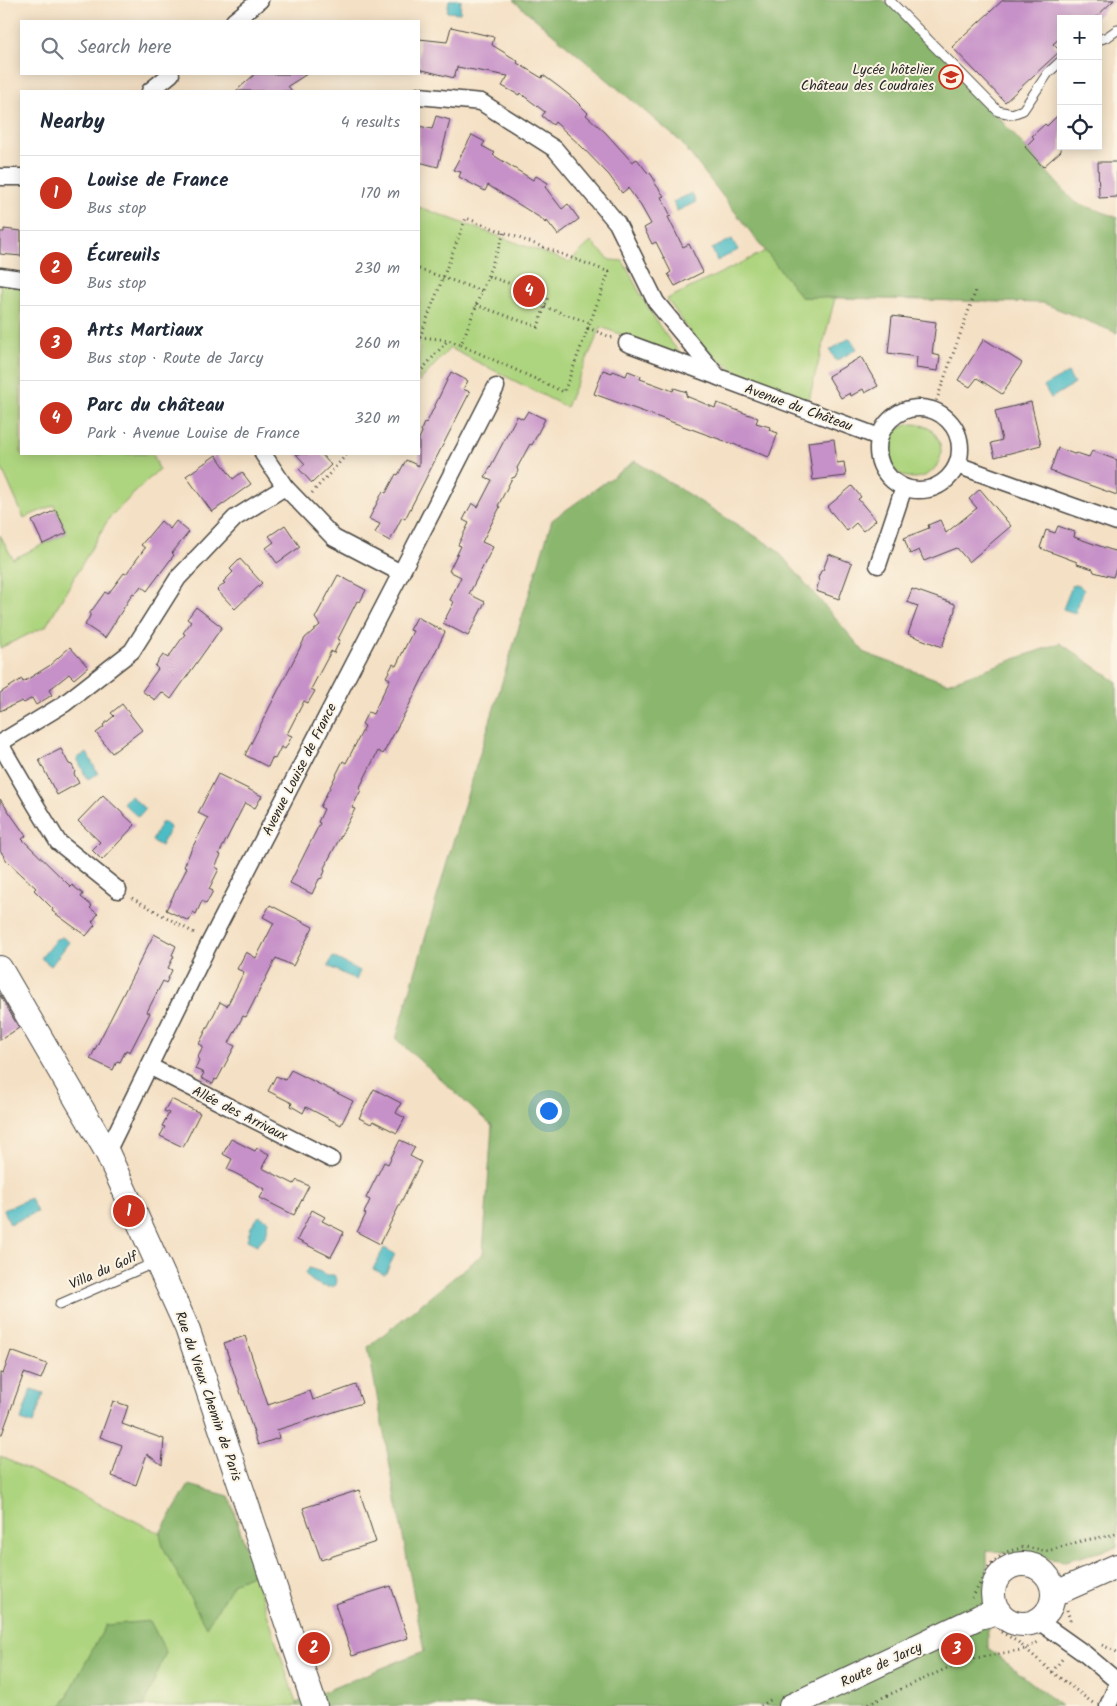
<!DOCTYPE html>
<meta charset="utf-8">
<style>
body{margin:0;font-family:Kalam,sans-serif;background:#f6f6f7;color:#1f2937}
.controls{position:absolute;right:15px;top:15px;display:grid;overflow:hidden;border-radius:0px;box-shadow:0 2px 12px #0003}
.controls button{width:45px;height:45px;display:grid;place-items:center;padding:0;border:0;border-bottom:1px solid #e0e1e3;background:#fff;color:#1f2937;font:25px sans-serif}
.you{position:absolute;left:548px;top:1110px;width:18px;height:18px;margin:-12px;border:4px solid #fff;border-radius:50%;background:#1a73e8;box-shadow:0 0 0 8px #1a73e833}
.badge{display:grid;place-items:center;width:32px;height:32px;border-radius:50%;background:#c8321e;color:#fff;font-size:16px;font-weight:700}
.pin{position:absolute;translate:-50% -50%;border:2px solid #fff;box-shadow:0 1px 5px #0006}
.list{margin:0;padding:0;list-style:none}
h2{display:flex;justify-content:space-between;align-items:center;height:65px;margin:0;padding:0 20px;font-size:21px}
h2 small{font-size:16px;font-weight:400;color:#747a83}
.list li{display:grid;grid-template-columns:32px 1fr auto;gap:15px;align-items:center;box-sizing:border-box;height:75px;padding:0 20px;border-top:1px solid #e0e1e3}
.list b{display:block;font-size:19px;white-space:nowrap}
.list p{margin:0;font-size:16px;white-space:nowrap;color:#747a83}
.list em{font-size:16px;font-style:normal;color:#747a83}
.icon{flex:none;width:28px;height:28px;fill:none;stroke:currentColor;stroke-width:2;stroke-linecap:round;stroke-linejoin:round}
.map{position:relative;flex:none;width:1117px;height:1706px;overflow:hidden}
.search{position:absolute;background:#fff;box-shadow:0 2px 12px #0003;left:20px;top:20px;width:400px;height:55px;display:flex;align-items:center;gap:12px;box-sizing:border-box;padding:0 18px;border-radius:0px;color:#747a83;font-size:19px}
.panel{position:absolute;background:#fff;box-shadow:0 2px 12px #0003;left:20px;top:90px;width:400px;height:365px;border-radius:0px}
.map>svg:first-child{display:block}
.green{fill:#add47e;stroke:#6c8054}
.forest{fill:#8ab66d;stroke:#5a704c}
.water{fill:#4ebcc5;stroke:#3c7478}
.building{fill:#c690c8}
.lines{fill:none;stroke-linecap:round;stroke-linejoin:round}
.lane-casing{stroke:#494642;stroke-width:11}
.street-casing{stroke:#494642;stroke-width:19}
.secondary-casing{stroke:#494642;stroke-width:26}
.path{stroke:#494642;stroke-width:3;stroke-dasharray:1 4;stroke-linecap:butt}
.lane{stroke:#fff;stroke-width:9}
.street{stroke:#fff;stroke-width:16}
.secondary{stroke:#fff;stroke-width:24}
.labels{text-anchor:middle;stroke-width:4;stroke-linejoin:round;paint-order:stroke}
.poi-label{font-size:14px;fill:#2b2b2b;stroke:#fcf5e5;text-anchor:end}
.street-label{font-size:14px;fill:#2b2b2b;stroke:#fcf5e5}
</style>
<div class="map">
<svg width="1117" height="1706" viewBox="0 0 1117 1706">
<rect width="100%" height="100%" fill="#fcf5e5"/>
<filter id="ink" filterUnits="userSpaceOnUse"><feTurbulence type="fractalNoise" baseFrequency=".02" numOctaves="2"/><feDisplacementMap in="SourceGraphic" scale="10" xChannelSelector="R" yChannelSelector="G"/><feConvolveMatrix kernelMatrix="1 2 1 2 8 2 1 2 1" color-interpolation-filters="sRGB"/></filter>
<filter id="wash" filterUnits="userSpaceOnUse"><feTurbulence type="fractalNoise" baseFrequency=".0096" numOctaves="4" result="noise"/><feDisplacementMap in="SourceGraphic" scale="20" xChannelSelector="R" yChannelSelector="G"/><feGaussianBlur stdDeviation="1.12" result="paint"/><feColorMatrix in="noise" values="0 0 0 0 0 0 0 0 0 0 0 0 0 0 0 0 0 1.4 0 .05"/><feComposite in="paint" operator="in"/></filter>
<g filter="url(#wash)">
<rect width="100%" height="100%" fill="#f4e0c4"/>
<g class="green">
<path d="M419,207L569,262L591,242L610,260L623,261C641,295 658,331 686,359L601,327L566,407L450,348L419,382Z"/>
<path d="M766,251L801,297L835,298L808,403L741,375L700,346L667,299Z"/>
<path d="M0,282L21,284V454H153L159,469L109,518L46,626L0,648V535L13,559L67,533L54,505L24,518L0,464Z"/>
<circle cx="914" cy="451" r="27"/>
<path d="M0,1456L160,1533L238,1524L297,1706H0Z"/>
</g>
<g class="forest">
<path d="M513,0H882L915,24L1074,202L1117,217V333L1043,303L801,297L680,141Z"/>
<path d="M635,461L776,549L865,653L947,683L1060,643L1117,682V1547L1065,1561L987,1551L988,1648L1061,1706H297L296,1703L424,1651L368,1347L483,1254L492,1126L396,1039L457,828L552,520Z"/>
<path d="M189,1485L229,1496L254,1574L234,1583L206,1627L163,1547L160,1533Z"/>
<path d="M150,1621L166,1652L144,1706H62L106,1625Z"/>
</g>
<g class="water">
<path d="M449,0H461L460,13L447,12Z"/>
<path d="M692,193L696,202L677,211L673,202Z"/>
<path d="M732,239L738,250L717,261L712,249Z"/>
<path d="M850,338L857,349L836,361L830,350Z"/>
<path d="M1068,373L1074,384L1051,398L1044,386Z"/>
<path d="M1076,585H1079L1084,590L1075,613L1063,609L1072,586Z"/>
<path d="M87,753L98,774L87,779L77,758Z"/>
<path d="M130,795L145,809L138,817L123,803Z"/>
<path d="M161,823H167L170,828L161,846L152,841Z"/>
<path d="M62,937L69,942L51,966L41,958L57,938L58,939Z"/>
<path d="M333,957L360,971L356,980L328,966Z"/>
<path d="M30,1198L37,1212L10,1224L4,1210Z"/>
<path d="M259,1216L269,1221L266,1235L257,1245L247,1240L251,1227Z"/>
<path d="M384,1248L395,1254L385,1275L373,1269Z"/>
<path d="M309,1268L321,1272L324,1275H334L337,1280L336,1285C328,1291 308,1282 305,1272Z"/>
<path d="M31,1389L44,1393L33,1424L21,1420Z"/>
</g>
<g id="blocks">
<g class="building">
<path d="M1003,0H1114L1094,19H1061V37L1053,44L1060,51L1005,102L952,47Z"/>
<path d="M451,27L494,37L492,45L518,61L517,63L542,78L543,75L559,87L574,99L588,113L586,115L605,132L632,162L637,159L647,172L650,173L654,179V182L664,196L661,197L671,216L668,217L683,247L689,244L703,272L675,286L668,274L671,272L656,242L652,244L644,228L651,224L641,206L628,188L622,193L609,175L581,146L555,122L553,125L542,116L545,112L520,93L519,95L502,86L508,76L457,67L454,78L419,69V39L447,42Z"/>
<path d="M255,74H307L288,86L292,91H236Z"/>
<path d="M1061,112V151L1043,167L1025,147L1034,138L1032,136L1045,124L1047,126Z"/>
<path d="M436,116L450,120L438,167L419,162V126L432,129Z"/>
<path d="M472,135L485,142L482,146L495,153L493,155L533,180L536,176L548,183L545,187L562,209L568,204L579,219L558,235L547,221L545,223L542,219L488,185L485,191L459,177L461,172L453,170Z"/>
<path d="M1098,162H1117V197L1099,198Z"/>
<path d="M4,229L21,231V256L0,254V232H4Z"/>
<path d="M892,316L936,322L932,354L940,356L938,371L916,368L917,357L888,353Z"/>
<path d="M984,339L1022,363L1002,394L977,378L970,387L958,380Z"/>
<path d="M861,357L878,386L865,393L863,389L851,396L850,393L841,398L828,376Z"/>
<path d="M603,370L612,373L613,371L626,376L628,371L641,376L640,379L657,385L673,391L674,388L687,392L686,396L715,408L717,403L758,418L756,423L770,427L769,430L778,433L769,457L594,394Z"/>
<path d="M451,372L468,381L463,389L470,392L405,519L402,517L390,541L375,533L380,524L369,519L383,491L386,493L396,474L398,475L406,460L419,466V439L422,432L421,430L424,423L427,422Z"/>
<path d="M1031,402L1041,445L995,457L991,443L1002,440L995,411Z"/>
<path d="M528,411L545,419L532,445L530,444L517,468L518,471L515,477L512,478L498,506L500,507L482,542L493,547L469,594L485,602L468,636L443,623L454,602L450,600L461,577L449,571L461,546L458,545L469,523L463,520L472,503L478,507L492,480L485,477L517,416L523,419Z"/>
<path d="M834,439L837,463L844,462L846,476L813,480L808,442Z"/>
<path d="M1058,448L1074,454L1077,453L1089,457L1092,451L1117,460V495L1050,471Z"/>
<path d="M296,454H321L331,465L312,483L299,469L305,464Z"/>
<path d="M216,455L233,479L242,472L251,484L212,512L186,476Z"/>
<path d="M852,486L861,497L858,499L876,520L863,531L856,523L847,531L827,507Z"/>
<path d="M980,489L1011,526L969,562L957,548L924,561L919,550L910,554L904,538L929,528L928,525L940,520L946,533L977,508L969,499Z"/>
<path d="M56,510L67,533L43,544L32,521Z"/>
<path d="M161,521L170,529L176,521L189,532L172,553L174,555L147,591L141,586L135,594L133,593L105,638L85,625L90,616V613L105,592L108,594L124,573L126,574L145,548L141,545Z"/>
<path d="M285,525L300,547L277,563L266,548L274,542L269,536Z"/>
<path d="M1058,526L1075,532L1074,537L1117,552V566L1113,577L1094,572L1093,569L1077,564V562L1040,548L1046,530L1055,533Z"/>
<path d="M829,554L852,563L839,599L816,591L819,581L818,578L821,571L823,570Z"/>
<path d="M240,559L262,583L235,609L217,590L225,583L223,582L233,572L230,569Z"/>
<path d="M338,575L366,590L360,602L357,601L338,639L340,640L334,653L331,651L328,657L311,689L315,691L308,703L304,701L287,734L292,736L285,749L281,747L275,759L272,758L268,767L245,755L305,638L320,625L315,618Z"/>
<path d="M912,589L955,604V610L942,647L908,634L918,606L907,602Z"/>
<path d="M196,607L222,627L171,699L162,692L155,700L142,691L158,669L155,666L163,655L168,658L185,634L183,633L191,622L187,619Z"/>
<path d="M417,617L445,632L414,696L383,754L378,751L359,789L361,790L352,808L355,809L324,868L325,871L322,878L319,879L312,894L290,883L320,823L318,822L324,809L320,807L343,761L346,763L365,726L362,724L368,712L373,714L390,679L386,677L393,664L396,666L413,631L410,630Z"/>
<path d="M70,647L88,667L74,679L69,674L49,690L52,695L36,705L32,698L24,703L22,701L0,711V693L22,679L23,682L49,666Z"/>
<path d="M122,704L142,730L112,753L96,733L104,727L103,725L114,716L111,713Z"/>
<path d="M61,749L69,764L72,765L75,771L74,774L79,783L57,795L39,760Z"/>
<path d="M218,774L262,796L255,808L245,803L219,854L221,855L215,867L219,869L209,889L213,891L206,904L202,901L196,914L193,912L189,921L166,910L187,868L184,867L191,850L208,818L198,813Z"/>
<path d="M103,795L135,825L102,860L92,850L100,842L78,821Z"/>
<path d="M0,799L26,836L22,839L71,887L72,885L83,894L81,897L92,906L90,908L98,914L92,922L95,925L86,936L52,911L53,909L34,890L36,888L7,861L0,850Z"/>
<path d="M270,905L313,927L293,966L276,958L246,1017L243,1016L229,1043L235,1046L217,1080L215,1079L213,1084L201,1078L204,1073L195,1069L199,1060L197,1058L203,1046L199,1044L220,1002L227,1006L244,972L237,969L246,952L256,958L274,923L263,917Z"/>
<path d="M154,934L176,946L172,955L174,956L168,968L172,970L166,983L163,981L150,1006L147,1012L150,1013L130,1052L126,1050L120,1062L117,1061L113,1070L90,1059Z"/>
<path d="M0,995L19,1028L0,1040Z"/>
<path d="M291,1070L353,1101L341,1125L306,1107L303,1113L291,1106L292,1103L268,1091L276,1076L285,1080Z"/>
<path d="M374,1089L401,1103L396,1113L405,1118L397,1133L373,1121L371,1124L359,1118Z"/>
<path d="M171,1099L200,1113L183,1147L160,1136L165,1127L162,1126L169,1113L164,1111Z"/>
<path d="M231,1139L255,1151L257,1148L269,1154L262,1168L294,1184L297,1180L309,1186L294,1215L260,1198L265,1189L227,1169L232,1159L223,1154Z"/>
<path d="M400,1140L415,1147L410,1156L421,1162L380,1244L357,1232L366,1214L364,1213L370,1200L366,1198L384,1162L388,1164Z"/>
<path d="M312,1210L325,1217L322,1221L344,1232L331,1257L297,1240Z"/>
<path d="M245,1336L268,1405L310,1391L313,1400L356,1385L362,1403L277,1430L279,1438L258,1445L224,1343Z"/>
<path d="M11,1351L47,1364L41,1379L24,1373L2,1434H0V1373L3,1374Z"/>
<path d="M113,1401L128,1406L122,1424L164,1439L162,1465L147,1454L136,1485L112,1476L122,1445L100,1437Z"/>
<path d="M359,1490L376,1542L321,1560L303,1508Z"/>
<path d="M391,1586L408,1638L352,1656L335,1604Z"/>
</g>
</g>
</g>
<g filter="url(#ink)">
<use href="#blocks" fill-opacity="0" stroke="#494642" stroke-width="1"/>
<g class="lines">
<g class="lane-casing">
<g id="lane">
<path d="M889,0L998,111L1012,114L1023,110L1048,73L1061,61"/>
<path d="M1098,40L1107,37L1117,30"/>
<path d="M60,1304L156,1262"/>
</g>
</g>
<g class="street-casing">
<g id="street">
<path d="M234,21L260,0"/>
<path d="M150,91L171,74"/>
<path d="M419,96L481,102L555,149L617,223L656,302L718,377L879,437"/>
<path d="M0,177H21"/>
<path d="M0,276L21,279"/>
<path d="M627,343L716,376"/>
<circle cx="919" cy="449" r="41"/>
<path d="M263,454L285,487L334,538L401,573"/>
<path d="M957,465L1117,522"/>
<path d="M878,565L904,487"/>
<path d="M0,743L64,704L132,651L178,578L235,518L285,487"/>
<path d="M0,744L32,799L58,842L118,890"/>
<path d="M149,1066L331,1159"/>
<path d="M107,1152L210,942L401,573L496,387"/>
<path d="M1037,1620L1085,1654L1117,1681"/>
<path d="M1108,1706L1117,1685"/>
</g>
</g>
<g class="secondary-casing">
<g id="secondary">
<path d="M0,968L107,1152L187,1328L315,1706"/>
<circle cx="1023" cy="1594" r="30"/>
<path d="M1054,1594L1117,1566"/>
<path d="M791,1706L979,1617L999,1612"/>
</g>
</g>
<g class="path">
<path d="M504,233L461,345L564,392L588,328"/>
<path d="M419,269L482,291"/>
<path d="M476,305L538,327L548,296L487,276"/>
<path d="M545,307L590,323"/>
<path d="M420,337L466,218L609,272L588,328L613,338"/>
<path d="M420,337L448,340L461,345"/>
<path d="M419,373L448,340"/>
<path d="M933,410L976,290"/>
<path d="M312,493L347,454"/>
<path d="M132,898L196,934"/>
<path d="M972,1598L980,1584L989,1565L1006,1552L1025,1547L1048,1551L1081,1541L1117,1534"/>
<path d="M1067,1610L1071,1623"/>
<path d="M1001,1632L1018,1642L1052,1672L1093,1703"/>
<path d="M1102,1645L1117,1652"/>
<path d="M1052,1672L1063,1658"/>
<path d="M761,1706L773,1698"/>
<path d="M864,1706L965,1660L1026,1649L1040,1641"/>
</g>
<use href="#lane" class="lane"/>
<use href="#street" class="street"/>
<use href="#secondary" class="secondary"/>
</g>
</g>
<defs>
<g id="school-ring" transform="scale(1.25)"><circle r="9.5" fill="#fcf5e5" stroke="#c8321e" stroke-width="1.5"/><path d="M0-5L7-2L0 1L-7-2ZM-4 1L0 2.5L4 1V4Q0 6-4 4Z" fill="#c8321e"/></g>
</defs>
<g fill-rule="evenodd">
<use href="#school-ring" x="951" y="77"/>
</g>
<g class="labels">
<g class="poi-label">
<text x="934" y="74">Lycée hôtelier<tspan x="934" dy="16">Château des Coudraies</tspan></text>
</g>
<g class="street-label">
<text transform="translate(799 407) rotate(20)" y="5">Avenue du Château</text>
<text transform="translate(299 769) rotate(-63)" y="5">Avenue Louise de France</text>
<text transform="translate(240 1113) rotate(27)" y="5">Allée des Arrivaux</text>
<text transform="translate(103 1270) rotate(-24)" y="5">Villa du Golf</text>
<text transform="translate(209 1396) rotate(71)" y="5">Rue du Vieux Chemin de Paris</text>
<text transform="translate(881 1664) rotate(-25)" y="5">Route de Jarcy</text>
</g>
</g>
</svg>
<div class="controls">
<button>+</button>
<button>−</button>
<button><svg class="icon" aria-label="locate" viewBox="0 0 24 24"><circle cx="12" cy="12" r="6"/><path d="M12 2v4M12 18v4M2 12h4M18 12h4"/></svg></button>
</div>
<div class="you"></div>
<div class="pin badge" style="left:129px;top:1211px">1</div>
<div class="pin badge" style="left:314px;top:1648px">2</div>
<div class="pin badge" style="left:957px;top:1649px">3</div>
<div class="pin badge" style="left:529px;top:291px">4</div>
<div class="search"><svg class="icon" aria-label="search" viewBox="0 0 24 24"><circle cx="10" cy="10" r="6"/><path d="M15 15l6 6"/></svg>Search here</div>
<section class="panel">
<h2>Nearby<small>4 results</small></h2>
<ul class="list">
<li><span class="badge">1</span><div><b>Louise de France</b><p>Bus stop</p></div><em>170 m</em></li>
<li><span class="badge">2</span><div><b>Écureuils</b><p>Bus stop</p></div><em>230 m</em></li>
<li><span class="badge">3</span><div><b>Arts Martiaux</b><p>Bus stop · Route de Jarcy</p></div><em>260 m</em></li>
<li><span class="badge">4</span><div><b>Parc du château</b><p>Park · Avenue Louise de France</p></div><em>320 m</em></li>
</ul>
</section>
</div>
